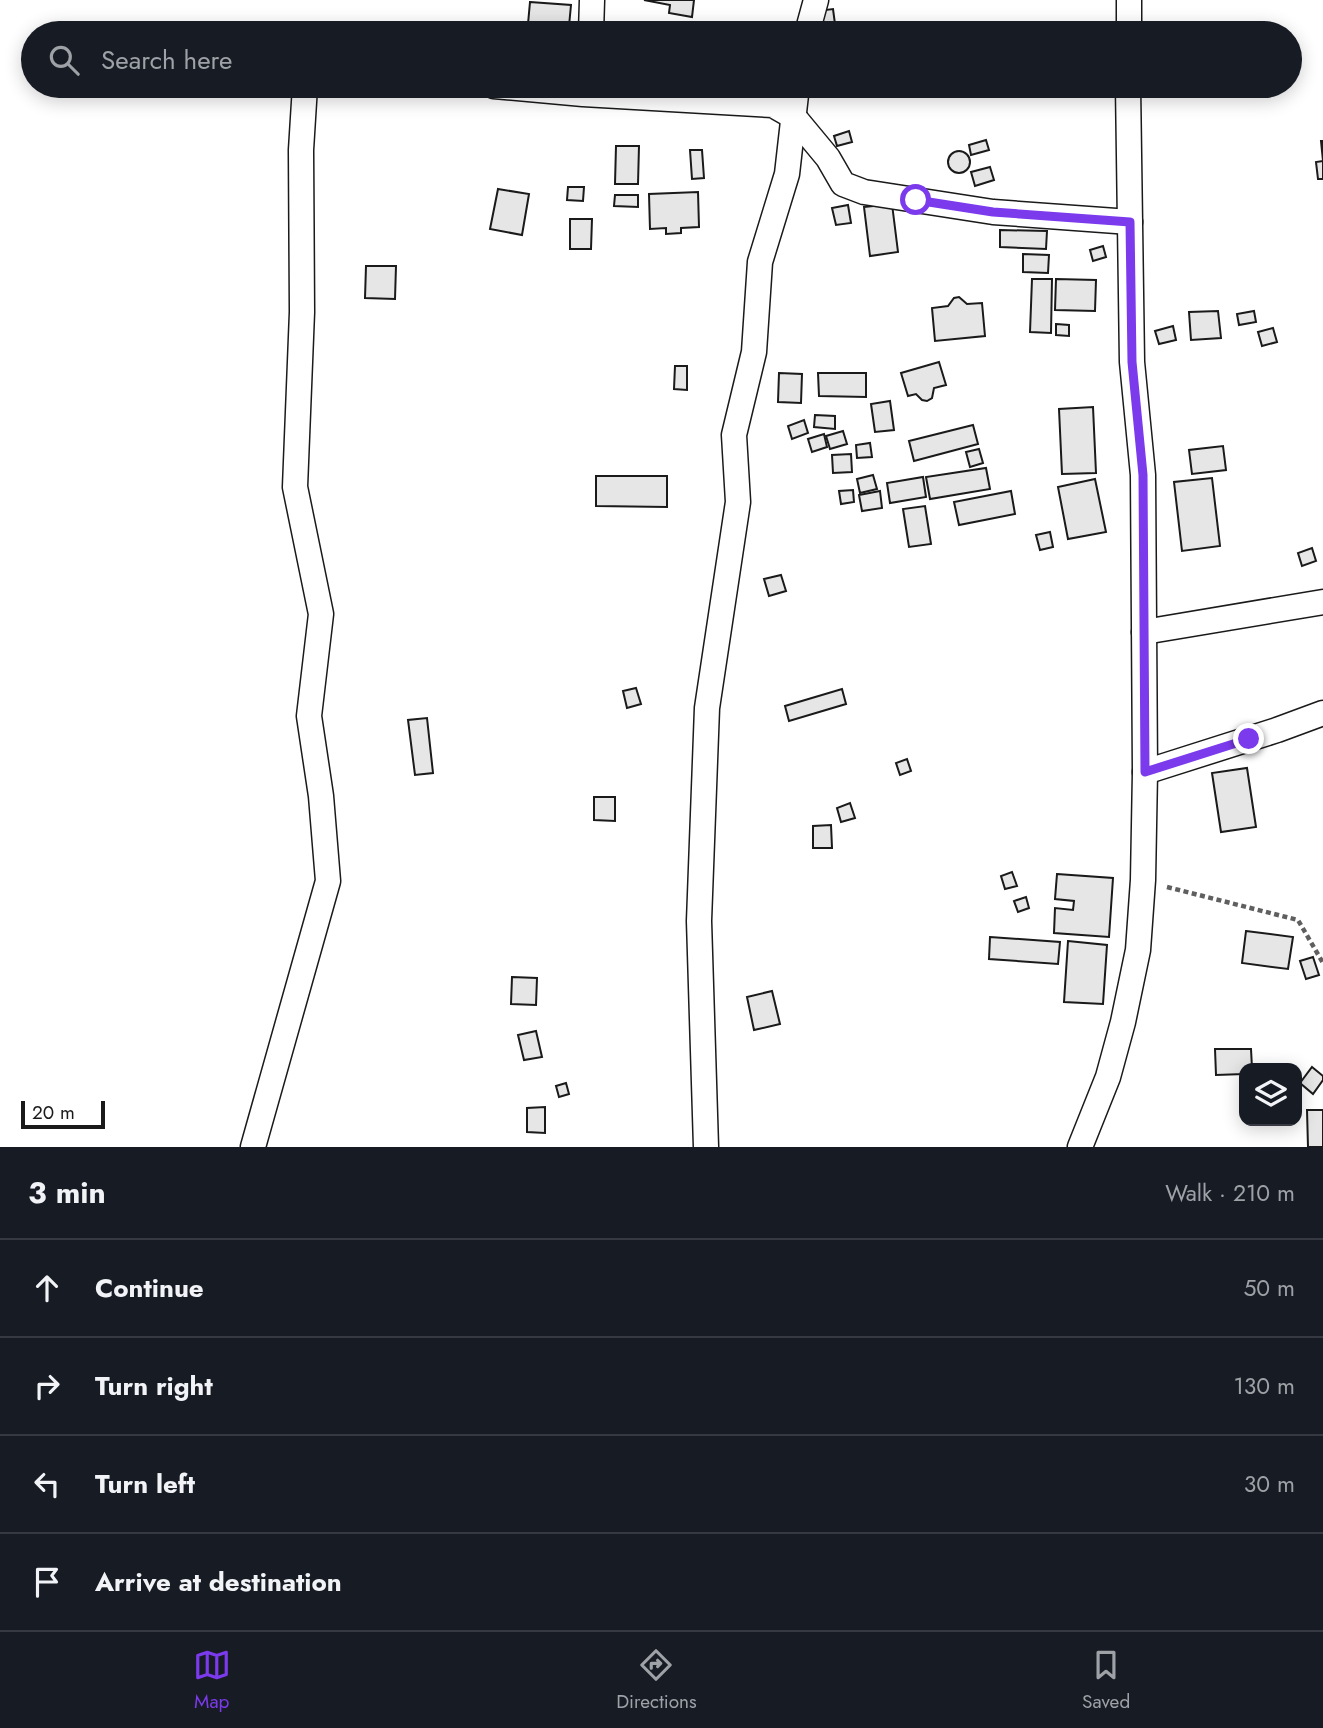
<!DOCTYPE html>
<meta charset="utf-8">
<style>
body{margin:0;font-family:Jost,sans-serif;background:#20242c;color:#f1f3f6}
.controls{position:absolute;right:21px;bottom:21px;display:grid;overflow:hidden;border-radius:14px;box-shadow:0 4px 18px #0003}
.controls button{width:63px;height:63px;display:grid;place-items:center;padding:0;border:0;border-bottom:2px solid #363941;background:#171b24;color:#f1f3f6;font:35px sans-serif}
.scale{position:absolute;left:21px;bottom:18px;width:84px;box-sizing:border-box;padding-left:7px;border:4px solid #1a1a1a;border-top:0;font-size:19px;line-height:24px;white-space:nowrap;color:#1a1a1a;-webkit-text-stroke:5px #fff;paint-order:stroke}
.stop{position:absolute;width:21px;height:21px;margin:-16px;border:5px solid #7c3aed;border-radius:50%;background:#fff}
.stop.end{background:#7c3aed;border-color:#fff;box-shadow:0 2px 7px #0008}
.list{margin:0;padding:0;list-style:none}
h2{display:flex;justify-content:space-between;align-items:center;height:91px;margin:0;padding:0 28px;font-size:30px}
h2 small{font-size:23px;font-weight:400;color:#9ea1a6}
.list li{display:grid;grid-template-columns:46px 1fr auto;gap:21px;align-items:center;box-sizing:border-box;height:98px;padding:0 28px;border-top:2px solid #363941}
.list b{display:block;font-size:26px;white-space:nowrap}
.list em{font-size:23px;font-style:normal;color:#9ea1a6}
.icon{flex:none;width:38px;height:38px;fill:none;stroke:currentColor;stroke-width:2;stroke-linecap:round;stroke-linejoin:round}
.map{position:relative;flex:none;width:1323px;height:1147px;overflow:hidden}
.search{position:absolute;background:#171b24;box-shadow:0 4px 18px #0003;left:21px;right:21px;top:21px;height:77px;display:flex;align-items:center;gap:18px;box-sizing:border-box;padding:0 24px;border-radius:38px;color:#9ea1a6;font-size:26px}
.sheet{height:483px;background:#171b24}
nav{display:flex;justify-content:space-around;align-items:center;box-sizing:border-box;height:98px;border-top:2px solid #363941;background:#171b24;font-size:19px;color:#9ea1a6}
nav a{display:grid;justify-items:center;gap:4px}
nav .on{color:#7c3aed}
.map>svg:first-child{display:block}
.building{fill:#e6e6e6;stroke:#1a1a1a;stroke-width:2}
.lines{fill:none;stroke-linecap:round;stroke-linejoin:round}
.minor-casing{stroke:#1a1a1a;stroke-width:27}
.path{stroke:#5f5f5f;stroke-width:4.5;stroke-dasharray:5 3.5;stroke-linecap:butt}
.minor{stroke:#fff;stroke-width:24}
.route{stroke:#7c3aed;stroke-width:9}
</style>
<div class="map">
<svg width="1323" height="1147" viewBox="0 0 1323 1147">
<rect width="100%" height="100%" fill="#fff"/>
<g class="building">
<path d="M644,0H694L692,17L669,13L670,5Z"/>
<path d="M530,2L571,5L569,26L528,24Z"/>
<path d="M833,9L835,24L819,25L817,11Z"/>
<path d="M849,131L852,142L837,146L834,136Z"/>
<path d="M986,140L989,150L971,155L969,145Z"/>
<path d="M1321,141H1323V179H1318L1316,162L1323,161Z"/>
<path d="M616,146H639L638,184H615Z"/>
<path d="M690,150H702L704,178L692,179Z"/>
<circle cx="959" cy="162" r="11"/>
<path d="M990,167L994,180L975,186L971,172Z"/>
<path d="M568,187H584L583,201L567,200Z"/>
<path d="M498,189L529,194L522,235L490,229Z"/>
<path d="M698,192L699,227L681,228V233L666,234V228L650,229L649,194Z"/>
<path d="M615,195H638V207L614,206Z"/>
<path d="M892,204L898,252L870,256L864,207Z"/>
<path d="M848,205L851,223L836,225L832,208Z"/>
<path d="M570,219H592L591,249H570Z"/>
<path d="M1000,230L1047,231L1046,249L1000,247Z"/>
<path d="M1103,246L1106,257L1093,261L1090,250Z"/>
<path d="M1023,254L1049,255L1048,273L1023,272Z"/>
<path d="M366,266H396L395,299L365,298Z"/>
<path d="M1032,279H1052L1051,333L1030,332Z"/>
<path d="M1056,279L1096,280L1095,311L1055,310Z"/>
<path d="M959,297L967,304L982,303L985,336L935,341L932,308L948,306L954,298Z"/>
<path d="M1218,311L1221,338L1191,340L1189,312Z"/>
<path d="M1254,311L1256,322L1239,325L1237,314Z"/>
<path d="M1056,324L1069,325V336L1056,335Z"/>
<path d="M1173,326L1176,340L1159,344L1155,331Z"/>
<path d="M1273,328L1277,342L1262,346L1258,332Z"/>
<path d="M939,362L946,385L934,388L932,398L927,401L922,400L916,394L908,396L901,373Z"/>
<path d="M675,366H687V390L674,389Z"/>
<path d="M779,373L802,374L801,403L778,402Z"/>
<path d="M818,373H866V397L819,396Z"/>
<path d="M890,401L894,430L875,432L871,404Z"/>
<path d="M1093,407L1096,473L1062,474L1059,409Z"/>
<path d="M815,415L835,416V429L814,427Z"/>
<path d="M804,420L808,433L792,439L788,426Z"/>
<path d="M973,425L978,444L914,461L909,441Z"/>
<path d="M843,431L847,444L830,449L826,436Z"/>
<path d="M824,434L827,447L812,452L808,439Z"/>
<path d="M870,443L872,457L857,458L856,445Z"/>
<path d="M1223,446L1226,470L1192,474L1189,450Z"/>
<path d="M979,449L983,463L970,467L966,452Z"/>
<path d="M851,454L852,472L833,473L832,455Z"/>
<path d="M986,468L990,489L930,499L926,477Z"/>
<path d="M873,475L877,489L860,493L857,479Z"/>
<path d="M596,476H667V507L596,506Z"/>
<path d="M923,477L926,497L890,503L887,483Z"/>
<path d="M1212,478L1220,546L1182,551L1174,482Z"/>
<path d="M1095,479L1106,532L1068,539L1058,487Z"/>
<path d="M853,490L854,502L841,504L839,491Z"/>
<path d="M880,491L882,508L862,511L859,495Z"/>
<path d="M1011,491L1015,514L959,525L954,502Z"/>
<path d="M925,506L931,544L909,547L903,509Z"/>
<path d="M1050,532L1053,547L1040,550L1036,535Z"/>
<path d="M1312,548L1316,561L1302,566L1298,553Z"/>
<path d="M781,575L786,591L769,596L764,579Z"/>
<path d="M636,688L641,704L627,708L623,691Z"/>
<path d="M842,689L846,704L789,721L785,706Z"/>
<path d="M427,718L433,773L415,775L408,720Z"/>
<path d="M907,759L911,771L900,775L896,763Z"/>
<path d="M1247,768L1256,827L1221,832L1212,773Z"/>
<path d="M594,797H615V821L594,820Z"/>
<path d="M850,803L855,818L841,822L837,808Z"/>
<path d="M831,825L832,848H813V826Z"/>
<path d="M1012,872L1017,886L1005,889L1001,876Z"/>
<path d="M1057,874L1113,878L1109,937L1054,933L1055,908L1073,910L1074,901L1055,899Z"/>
<path d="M1026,897L1029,908L1018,912L1014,901Z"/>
<path d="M1246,931L1293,937L1288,969L1242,963Z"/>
<path d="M990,937L1060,942L1058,964L989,959Z"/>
<path d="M1068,941L1107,945L1103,1004L1064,1002Z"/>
<path d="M1313,957L1319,975L1306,979L1300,961Z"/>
<path d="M512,977L537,978L536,1005L511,1004Z"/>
<path d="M772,991L780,1024L754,1030L747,997Z"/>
<path d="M536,1031L542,1057L524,1060L518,1035Z"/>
<path d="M1215,1049H1251L1252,1068H1244V1074L1216,1075Z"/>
<path d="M1312,1067L1323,1076V1080L1313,1094L1300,1083Z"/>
<path d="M566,1083L569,1094L559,1097L556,1086Z"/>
<path d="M545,1107V1133L527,1132V1108Z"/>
<path d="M1307,1110H1323V1147H1308Z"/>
</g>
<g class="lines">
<g class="minor-casing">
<g id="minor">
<path d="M591,33L592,0"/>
<path d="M807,33L816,0"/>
<path d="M1129,33V0"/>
<path d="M494,86L583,94L773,105L794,117L828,158L843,184L864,192L993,212L1130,222"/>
<path d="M1144,632L1323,602"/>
<path d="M1145,772L1277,730L1323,713"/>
<path d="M253,1147L328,881L321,796L309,716L321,614L295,487L302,312L301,150L305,86"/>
<path d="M706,1147L699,921L707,708L738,502L734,435L754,352L760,262L787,174L797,86"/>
<path d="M1080,1147L1108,1077L1123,1022L1138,950L1143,880L1145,772L1143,475L1132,362L1128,86"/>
</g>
</g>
<path class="path" d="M1167,887L1298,920L1323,963"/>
<use href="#minor" class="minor"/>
</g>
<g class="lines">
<path class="route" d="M916,200L993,212L1130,222L1132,362L1143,475L1145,772L1249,739"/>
</g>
</svg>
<div class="controls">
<button><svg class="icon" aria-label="layers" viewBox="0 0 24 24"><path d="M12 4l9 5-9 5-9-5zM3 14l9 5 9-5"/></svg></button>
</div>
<div class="scale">20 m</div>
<div class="stop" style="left:916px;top:200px"></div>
<div class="stop end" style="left:1249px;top:739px"></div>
<div class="search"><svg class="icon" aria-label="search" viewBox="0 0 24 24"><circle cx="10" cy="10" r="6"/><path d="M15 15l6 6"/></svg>Search here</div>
</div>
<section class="sheet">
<h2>3 min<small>Walk · 210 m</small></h2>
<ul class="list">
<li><svg class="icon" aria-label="ahead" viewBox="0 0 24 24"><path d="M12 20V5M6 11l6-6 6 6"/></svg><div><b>Continue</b></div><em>50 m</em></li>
<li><svg class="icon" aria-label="right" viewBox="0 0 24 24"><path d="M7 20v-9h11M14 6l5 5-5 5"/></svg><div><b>Turn right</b></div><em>130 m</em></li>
<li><svg class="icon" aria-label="left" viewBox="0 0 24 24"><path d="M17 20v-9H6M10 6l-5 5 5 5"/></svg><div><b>Turn left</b></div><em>30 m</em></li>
<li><svg class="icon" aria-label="arrive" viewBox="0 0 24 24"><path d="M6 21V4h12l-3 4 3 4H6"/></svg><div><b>Arrive at destination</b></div></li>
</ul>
</section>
<nav>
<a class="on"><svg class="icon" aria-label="map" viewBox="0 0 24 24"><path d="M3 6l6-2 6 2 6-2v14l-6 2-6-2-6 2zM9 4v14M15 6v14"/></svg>Map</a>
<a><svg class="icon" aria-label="directions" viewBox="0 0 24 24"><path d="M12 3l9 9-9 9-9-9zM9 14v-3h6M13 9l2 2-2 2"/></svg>Directions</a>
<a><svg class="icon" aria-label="saved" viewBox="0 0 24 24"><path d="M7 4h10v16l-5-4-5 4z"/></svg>Saved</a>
</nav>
